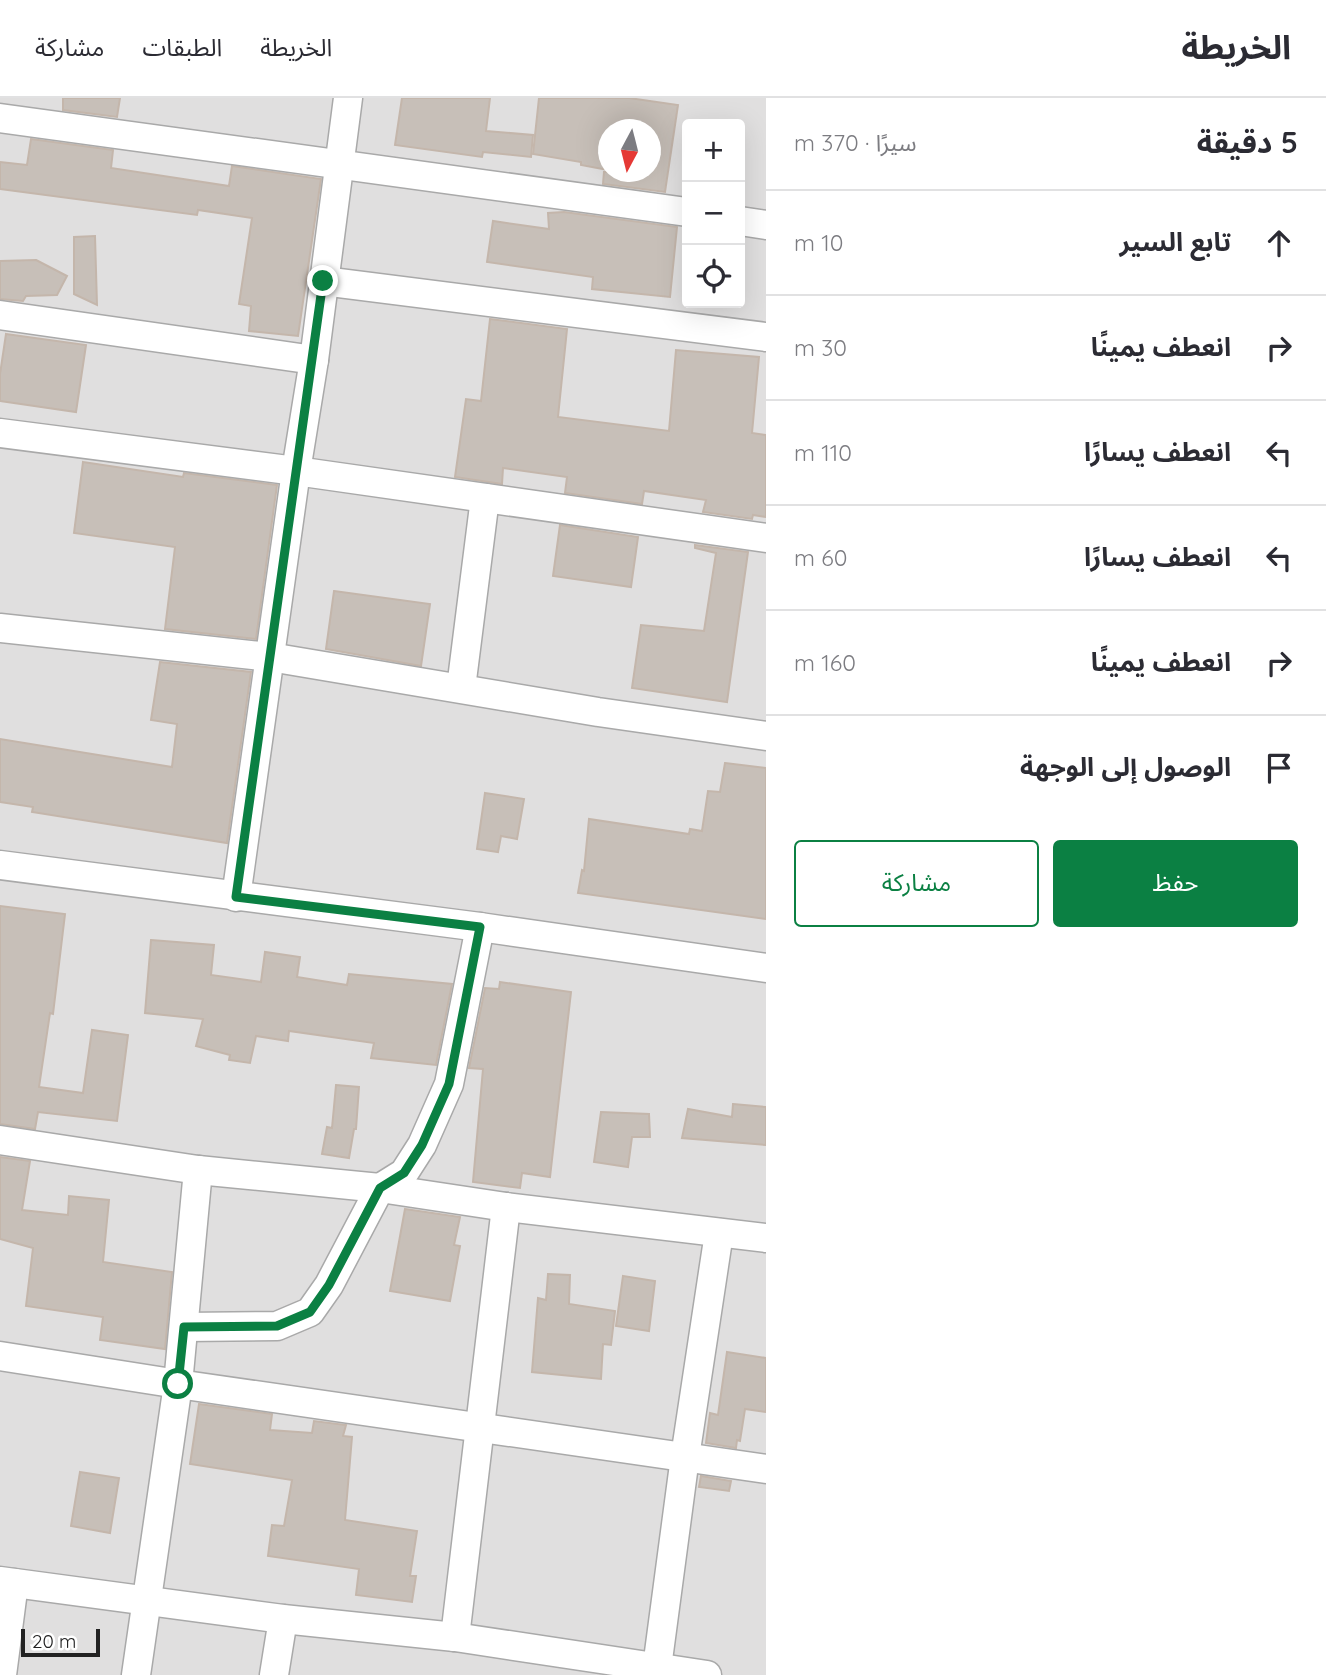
<!DOCTYPE html>
<html lang="ar">
<meta charset="utf-8">
<style>
body{margin:0;font-family:Quicksand,"Noto Sans Arabic",sans-serif;background:#f7f7f7;color:#2b2b33;direction:rtl}
.controls{position:absolute;right:21px;top:21px;display:grid;overflow:hidden;border-radius:7px;box-shadow:0 7px 28px #0002}
.controls button{width:63px;height:63px;display:grid;place-items:center;padding:0;border:0;border-bottom:2px solid #e1e1e2;background:#fff;color:#2b2b33;font:35px sans-serif}
.compass{position:absolute;left:598px;top:21px;width:63px;height:63px;border-radius:50%;background:#fff;box-shadow:0 7px 28px #0002;rotate:187deg}
.scale{position:absolute;left:21px;bottom:18px;width:79px;box-sizing:border-box;padding-left:7px;border:4px solid #222;border-top:0;font-size:19px;line-height:24px;white-space:nowrap;color:#222;-webkit-text-stroke:5px #fff;paint-order:stroke}
.stop{position:absolute;width:21px;height:21px;margin:-16px;border:5px solid #0b8043;border-radius:50%;background:#fff}
.stop.end{background:#0b8043;border-color:#fff;box-shadow:0 2px 7px #0008}
.list{margin:0;padding:0;list-style:none}
h2{display:flex;justify-content:space-between;align-items:center;height:91px;margin:0;padding:0 28px;font-size:30px}
h2 small{font-size:23px;font-weight:400;color:#7c7c81}
.list li{display:grid;grid-template-columns:46px 1fr auto;gap:21px;align-items:center;box-sizing:border-box;height:105px;padding:0 28px;border-top:2px solid #e1e1e2}
.list b{display:block;font-size:26px;white-space:nowrap}
.list em{font-size:23px;font-style:normal;color:#7c7c81}
.actions{display:flex;gap:14px;padding:21px 28px}
.actions a{flex:1;padding:16px 0;border:2px solid #0b8043;border-radius:7px;text-align:center;font-size:24px;color:#0b8043}
.actions .main{background:#0b8043;color:#fff}
.icon{flex:none;width:38px;height:38px;fill:none;stroke:currentColor;stroke-width:2;stroke-linecap:round;stroke-linejoin:round}
.map{position:relative;flex:none;width:766px;height:1577px;overflow:hidden;direction:ltr}
header{display:flex;align-items:center;gap:42px;box-sizing:border-box;height:98px;padding:0 35px;background:#fff;border-bottom:2px solid #e1e1e2}
header strong{font-size:33px}
nav{display:flex;gap:38px;margin-inline-start:auto;font-size:24px}
main{display:flex}
aside{flex:1;background:#fff}
.map>svg:first-child{display:block}
.residential{fill:#e0dfdf;fill-rule:evenodd}
.building{fill:#c7bfb8;stroke:#c4b6ab;stroke-width:2}
.lines{fill:none;stroke-linecap:round;stroke-linejoin:round}
.minor-casing{stroke:#a9a9a9;stroke-width:31}
.minor{stroke:#fff;stroke-width:28}
.route{stroke:#0b8043;stroke-width:9}
</style>
<header>
<strong>الخريطة</strong>
<nav><a>الخريطة</a><a>الطبقات</a><a>مشاركة</a></nav>
</header>
<main>
<aside>
<h2>5 دقيقة<small>سيرًا · 370 m</small></h2>
<ul class="list">
<li><svg class="icon" aria-label="ahead" viewBox="0 0 24 24"><path d="M12 20V5M6 11l6-6 6 6"/></svg><div><b>تابع السير</b></div><em>10 m</em></li>
<li><svg class="icon" aria-label="right" viewBox="0 0 24 24"><path d="M7 20v-9h11M14 6l5 5-5 5"/></svg><div><b>انعطف يمينًا</b></div><em>30 m</em></li>
<li><svg class="icon" aria-label="left" viewBox="0 0 24 24"><path d="M17 20v-9H6M10 6l-5 5 5 5"/></svg><div><b>انعطف يسارًا</b></div><em>110 m</em></li>
<li><svg class="icon" aria-label="left" viewBox="0 0 24 24"><path d="M17 20v-9H6M10 6l-5 5 5 5"/></svg><div><b>انعطف يسارًا</b></div><em>60 m</em></li>
<li><svg class="icon" aria-label="right" viewBox="0 0 24 24"><path d="M7 20v-9h11M14 6l5 5-5 5"/></svg><div><b>انعطف يمينًا</b></div><em>160 m</em></li>
<li><svg class="icon" aria-label="arrive" viewBox="0 0 24 24"><path d="M6 21V4h12l-3 4 3 4H6"/></svg><div><b>الوصول إلى الوجهة</b></div></li>
</ul>
<div class="actions"><a class="main">حفظ</a><a>مشاركة</a></div>
</aside>
<div class="map">
<svg width="766" height="1577" viewBox="0 0 766 1577">
<rect width="100%" height="100%" fill="#f2efe9"/>
<path class="residential" d="M0,0H766V1577H0ZM687,26H740V205H687ZM608,32H650V74H608Z"/>
<g class="building">
<path d="M63,0H120L117,19L63,12Z"/>
<path d="M402,0H490L486,33L533,37L531,59L483,54L482,59L395,47Z"/>
<path d="M539,0H629L678,7L665,94L603,86L604,74H650V32H608V72L581,67V64L533,56Z"/>
<path d="M31,41L113,52L111,70L229,88L232,68L321,81L298,238L249,233L251,208L239,206L252,120L198,112L197,117L0,91V64L27,67Z"/>
<path d="M564,114L677,129L670,199L592,191L593,179L487,164L493,123L549,131L548,115Z"/>
<path d="M95,138L97,207L74,196V139Z"/>
<path d="M36,162L67,178L57,197L26,198L23,203L0,201V163Z"/>
<path d="M490,221L567,231L558,319L669,333L676,252L759,259L752,335L766,337V419L753,417L752,421L703,414L706,402L644,393L642,406L565,395L567,379L503,370L502,386L455,379L466,301L481,303Z"/>
<path d="M6,236L86,247L76,314L0,303V276Z"/>
<path d="M83,364L183,379L184,375L277,387L256,541L165,531L175,449L74,435Z"/>
<path d="M560,427L638,439L631,489L553,478Z"/>
<path d="M695,447L748,454L727,604L632,590L641,527L704,533L716,455L695,450Z"/>
<path d="M334,493L430,506L421,568L326,551Z"/>
<path d="M160,564L251,574L227,745L32,714L33,709L0,704V641L172,669L177,626L151,622Z"/>
<path d="M725,665L766,670V821L578,795L582,772L584,773L589,721L689,736L690,731L702,733L708,693L720,694Z"/>
<path d="M485,695L524,701L517,741L501,738L498,754L477,751Z"/>
<path d="M0,808L65,816L53,916L50,915L39,989L83,995L92,932L128,937L117,1023L38,1014L35,1031L0,1026Z"/>
<path d="M151,842L214,847L211,877L261,884L265,854L300,859L297,879L347,887L349,876L452,886L436,967L371,960L374,945L289,933L288,943L256,938L250,965L229,962L230,957L196,948L203,921L145,915Z"/>
<path d="M500,884L571,894L550,1079L522,1075L520,1090L473,1084L483,971L469,970L485,890L499,891Z"/>
<path d="M336,987L359,989L356,1031H354L349,1060L322,1056L327,1029L332,1030Z"/>
<path d="M733,1006L766,1009V1047L682,1040L688,1011L732,1019Z"/>
<path d="M601,1014L649,1016L650,1039H632L628,1069L594,1064Z"/>
<path d="M0,1059L30,1063L22,1112L68,1117L69,1098L109,1102L103,1164L172,1174L165,1251L100,1242L103,1219L26,1208L33,1150L0,1141Z"/>
<path d="M405,1111L460,1119L454,1147L460,1148L450,1203L390,1193Z"/>
<path d="M548,1176L570,1177L569,1206L615,1213L611,1247L603,1246L601,1281L532,1274L538,1200L546,1202Z"/>
<path d="M623,1178L655,1183L649,1233L616,1228Z"/>
<path d="M727,1254L766,1260V1314L745,1311L740,1343L737,1342L736,1350L706,1345L710,1315L718,1317Z"/>
<path d="M199,1306L272,1316L270,1332L312,1335L314,1323L346,1327L343,1338L352,1339L345,1422L417,1433L410,1478H416L412,1504L356,1497L359,1471L268,1458L272,1427L284,1428L292,1382L190,1366Z"/>
<path d="M80,1374L119,1380L110,1435L71,1428Z"/>
<path d="M701,1378L731,1383L729,1393L699,1389Z"/>
</g>
<g class="lines">
<g class="minor-casing">
<g id="minor">
<path d="M0,20L687,114"/>
<path d="M740,123L766,127"/>
<path d="M323,183L766,239"/>
<path d="M0,217L314,262"/>
<path d="M0,335L296,373L766,440"/>
<path d="M0,530L270,559L598,614L766,638"/>
<path d="M461,590L485,400"/>
<path d="M0,767L480,829L766,870"/>
<path d="M236,799L296,373L314,262L348,0"/>
<path d="M0,1042L198,1072L380,1090L506,1109L766,1140"/>
<path d="M184,1229L277,1228L310,1214L329,1187L380,1090L404,1075L422,1047L449,986L480,829"/>
<path d="M0,1258L178,1286L766,1371"/>
<path d="M0,1483L283,1521L455,1539L707,1577"/>
<path d="M455,1539L506,1109"/>
<path d="M2,1577L14,1485"/>
<path d="M136,1577L178,1286L198,1072"/>
<path d="M274,1577L283,1521"/>
<path d="M656,1577L685,1359L719,1135"/>
</g>
</g>
<use href="#minor" class="minor"/>
</g>
<g class="lines">
<path class="route" d="M178,1286L184,1229L277,1228L310,1214L329,1187L380,1090L404,1075L422,1047L449,986L480,829L236,799L323,183"/>
</g>
</svg>
<div class="controls">
<button>+</button>
<button>−</button>
<button><svg class="icon" aria-label="locate" viewBox="0 0 24 24"><circle cx="12" cy="12" r="6"/><path d="M12 2v4M12 18v4M2 12h4M18 12h4"/></svg></button>
</div>
<svg class="compass" viewBox="-18 -18 36 36"><path d="M0-13l5 13h-10z" fill="#e53935"/><path d="M0 13l5-13h-10z" fill="#7c7c81"/></svg>
<div class="scale">20 m</div>
<div class="stop" style="left:178px;top:1286px"></div>
<div class="stop end" style="left:323px;top:183px"></div>
</div>
</main>
